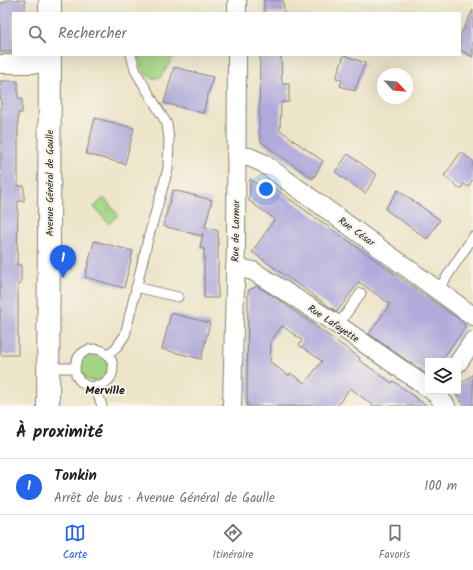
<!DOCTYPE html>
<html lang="fr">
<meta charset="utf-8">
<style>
body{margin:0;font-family:Kalam,sans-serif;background:#f6f6f6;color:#222}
.controls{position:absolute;right:12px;bottom:12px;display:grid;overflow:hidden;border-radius:0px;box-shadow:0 4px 16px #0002}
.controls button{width:36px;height:36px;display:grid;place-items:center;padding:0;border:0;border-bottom:1px solid #e0e0e0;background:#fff;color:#222;font:20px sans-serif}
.compass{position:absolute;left:377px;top:68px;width:36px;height:36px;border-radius:50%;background:#fff;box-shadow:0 4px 16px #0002;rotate:116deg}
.you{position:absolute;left:266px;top:189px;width:14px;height:14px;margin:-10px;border:3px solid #fff;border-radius:50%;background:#1a73e8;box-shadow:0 0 0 6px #1a73e833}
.badge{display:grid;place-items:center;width:26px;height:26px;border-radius:50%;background:#2563eb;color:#fff;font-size:13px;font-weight:700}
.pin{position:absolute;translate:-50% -33px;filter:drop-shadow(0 1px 2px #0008)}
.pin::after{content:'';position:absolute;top:21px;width:14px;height:12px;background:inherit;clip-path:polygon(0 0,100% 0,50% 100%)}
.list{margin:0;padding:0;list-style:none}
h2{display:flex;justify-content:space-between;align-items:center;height:52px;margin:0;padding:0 16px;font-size:17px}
h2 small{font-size:13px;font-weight:400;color:#767676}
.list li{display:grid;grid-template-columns:26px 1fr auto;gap:12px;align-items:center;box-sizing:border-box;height:56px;padding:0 16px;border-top:1px solid #e0e0e0}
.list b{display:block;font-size:15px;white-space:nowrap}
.list p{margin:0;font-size:13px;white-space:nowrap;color:#767676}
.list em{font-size:13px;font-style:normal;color:#767676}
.icon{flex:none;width:22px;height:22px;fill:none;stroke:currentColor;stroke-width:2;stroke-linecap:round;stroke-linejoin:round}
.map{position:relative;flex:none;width:473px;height:406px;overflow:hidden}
.search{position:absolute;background:#fff;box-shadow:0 4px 16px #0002;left:12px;right:12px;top:12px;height:44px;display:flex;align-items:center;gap:10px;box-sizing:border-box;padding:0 14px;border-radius:0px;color:#767676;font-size:15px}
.sheet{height:108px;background:#fff}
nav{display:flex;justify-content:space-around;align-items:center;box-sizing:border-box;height:56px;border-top:1px solid #e0e0e0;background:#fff;font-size:11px;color:#767676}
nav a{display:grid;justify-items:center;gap:2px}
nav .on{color:#2563eb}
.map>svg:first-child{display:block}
.green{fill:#a3d584;stroke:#607850}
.building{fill:#b1abdb;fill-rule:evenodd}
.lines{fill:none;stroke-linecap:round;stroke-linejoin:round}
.lane-casing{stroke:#848072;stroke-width:11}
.street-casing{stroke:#848072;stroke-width:20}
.secondary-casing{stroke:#848072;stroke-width:24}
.lane{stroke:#fff;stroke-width:9}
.street{stroke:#fff;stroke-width:18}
.secondary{stroke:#fff;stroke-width:22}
.labels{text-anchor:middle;stroke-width:4;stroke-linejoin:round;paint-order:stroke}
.street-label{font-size:10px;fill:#1c1c1c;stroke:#f7f3e8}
.quarter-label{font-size:12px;font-weight:bold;fill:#1c1c1c;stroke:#f7f3e8}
</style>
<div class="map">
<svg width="473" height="406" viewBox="0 0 473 406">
<rect width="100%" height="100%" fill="#f7f3e8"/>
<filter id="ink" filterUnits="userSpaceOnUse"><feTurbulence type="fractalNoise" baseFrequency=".025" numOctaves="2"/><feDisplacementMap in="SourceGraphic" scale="8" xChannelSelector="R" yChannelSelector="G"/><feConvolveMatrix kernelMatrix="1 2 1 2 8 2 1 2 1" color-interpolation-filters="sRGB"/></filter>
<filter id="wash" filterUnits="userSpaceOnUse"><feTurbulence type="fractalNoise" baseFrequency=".012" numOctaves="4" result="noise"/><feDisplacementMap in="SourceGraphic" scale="16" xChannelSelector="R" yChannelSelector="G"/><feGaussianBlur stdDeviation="0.9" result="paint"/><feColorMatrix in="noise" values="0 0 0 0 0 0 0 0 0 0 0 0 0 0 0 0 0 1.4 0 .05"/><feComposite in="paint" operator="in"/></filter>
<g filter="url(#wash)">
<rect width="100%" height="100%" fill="#ede5c9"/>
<g class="green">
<path d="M140,55H174C172,59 163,75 160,77C158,78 155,78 154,78C143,77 139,64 140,55Z"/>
<path d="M104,198L118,215L109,224L94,207Z"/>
<circle cx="94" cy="367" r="14"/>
</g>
<g id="blocks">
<g class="building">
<path d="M5,0H25V13H13V52H0V3H5Z"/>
<path d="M264,0H283L284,13H264Z"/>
<path d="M473,10V57L460,50V36Z"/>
<path d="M260,55H281L282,84H289V102H281L280,130L294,140H293L323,161L313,179L261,142L259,132Z"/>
<path d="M344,55L365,63L355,91L340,86L342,80L336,78Z"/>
<path d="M174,67L213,77L203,113L164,103Z"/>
<path d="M0,81H18V98H22V113H18V186H24V201H18L17,265H21V284H18V355H0V217L1,175H0V160H1V98H0Z"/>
<path d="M95,118L134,128L125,164L86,154Z"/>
<path d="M461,152L473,161V179L468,187L464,184L461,189L444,176Z"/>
<path d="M348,154L377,175L365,193L335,172Z"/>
<path d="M250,179L260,186L264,181L463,322L465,327L441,361H430L428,359V375L369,334L390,304L359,282L337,312L252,252L275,219L249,201Z"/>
<path d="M173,190L212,200L205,227L218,231V298H204V249L200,248L203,233L202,236L163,226Z"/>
<path d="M398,190L440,220L427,239L385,209Z"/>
<path d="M94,241L133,251L124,288L85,277Z"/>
<path d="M257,286L279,300L360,358L359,360L392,383L393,381L427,406H374L350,388L337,406H247L248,291ZM282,326L302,340L299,345L322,361L305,383L290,373L289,376L270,362L271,341Z"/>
<path d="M171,313L210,323L201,359L162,349Z"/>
<path d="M473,374V406H465L453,391H458V386Z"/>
</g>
</g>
</g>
<g filter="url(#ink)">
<use href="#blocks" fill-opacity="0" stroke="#848072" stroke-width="1"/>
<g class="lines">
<g class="lane-casing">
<g id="lane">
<path d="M136,287L178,297"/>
<path d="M438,290L473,237"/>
<path d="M338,325L361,293"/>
<circle cx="94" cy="368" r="19"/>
<path d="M108,354L116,348L125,335L148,239L168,169L169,139L167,124L136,72L131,55"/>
<path d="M48,368H75"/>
<path d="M95,386L102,406"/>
</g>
</g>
<g class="street-casing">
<g id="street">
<path d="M237,13V0"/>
<path d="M0,64H50"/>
<path d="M236,156L249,157L263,163L473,316"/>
<path d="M235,267L253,271L338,325L428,388"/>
<path d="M458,363L473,341"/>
<path d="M432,391L436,394L446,406"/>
<path d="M232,406L236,245L237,55"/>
</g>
</g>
<g class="secondary-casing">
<g id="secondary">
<path d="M50,0V13"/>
<path d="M48,406L50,55"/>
</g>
</g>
<use href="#lane" class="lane"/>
<use href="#street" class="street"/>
<use href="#secondary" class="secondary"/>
</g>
</g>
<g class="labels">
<g class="street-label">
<text transform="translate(49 183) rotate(-90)" y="4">Avenue Général de Gaulle</text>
<text transform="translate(235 231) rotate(-89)" y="4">Rue de Larmor</text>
<text transform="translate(357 231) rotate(36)" y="4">Rue César</text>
<text transform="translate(334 323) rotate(34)" y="4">Rue Lafayette</text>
</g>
<g class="quarter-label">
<text x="105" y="394">Merville</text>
</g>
</g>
</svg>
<div class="controls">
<button><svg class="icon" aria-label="layers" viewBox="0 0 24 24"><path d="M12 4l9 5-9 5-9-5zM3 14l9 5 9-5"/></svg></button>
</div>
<svg class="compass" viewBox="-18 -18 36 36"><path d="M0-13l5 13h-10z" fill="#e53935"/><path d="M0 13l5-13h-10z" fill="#767676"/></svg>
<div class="you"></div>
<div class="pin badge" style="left:63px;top:278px">1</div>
<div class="search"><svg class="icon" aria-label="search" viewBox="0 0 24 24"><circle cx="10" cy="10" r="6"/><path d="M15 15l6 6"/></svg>Rechercher</div>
</div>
<section class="sheet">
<h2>À proximité<small></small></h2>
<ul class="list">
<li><span class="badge">1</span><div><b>Tonkin</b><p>Arrêt de bus · Avenue Général de Gaulle</p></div><em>100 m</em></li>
</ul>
</section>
<nav>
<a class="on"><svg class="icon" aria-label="map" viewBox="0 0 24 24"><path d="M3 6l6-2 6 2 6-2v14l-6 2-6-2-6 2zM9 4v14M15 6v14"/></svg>Carte</a>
<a><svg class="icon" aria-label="directions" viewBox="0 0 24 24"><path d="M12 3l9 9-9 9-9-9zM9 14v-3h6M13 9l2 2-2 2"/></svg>Itinéraire</a>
<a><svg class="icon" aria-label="saved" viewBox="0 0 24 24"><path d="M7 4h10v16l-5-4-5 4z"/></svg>Favoris</a>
</nav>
